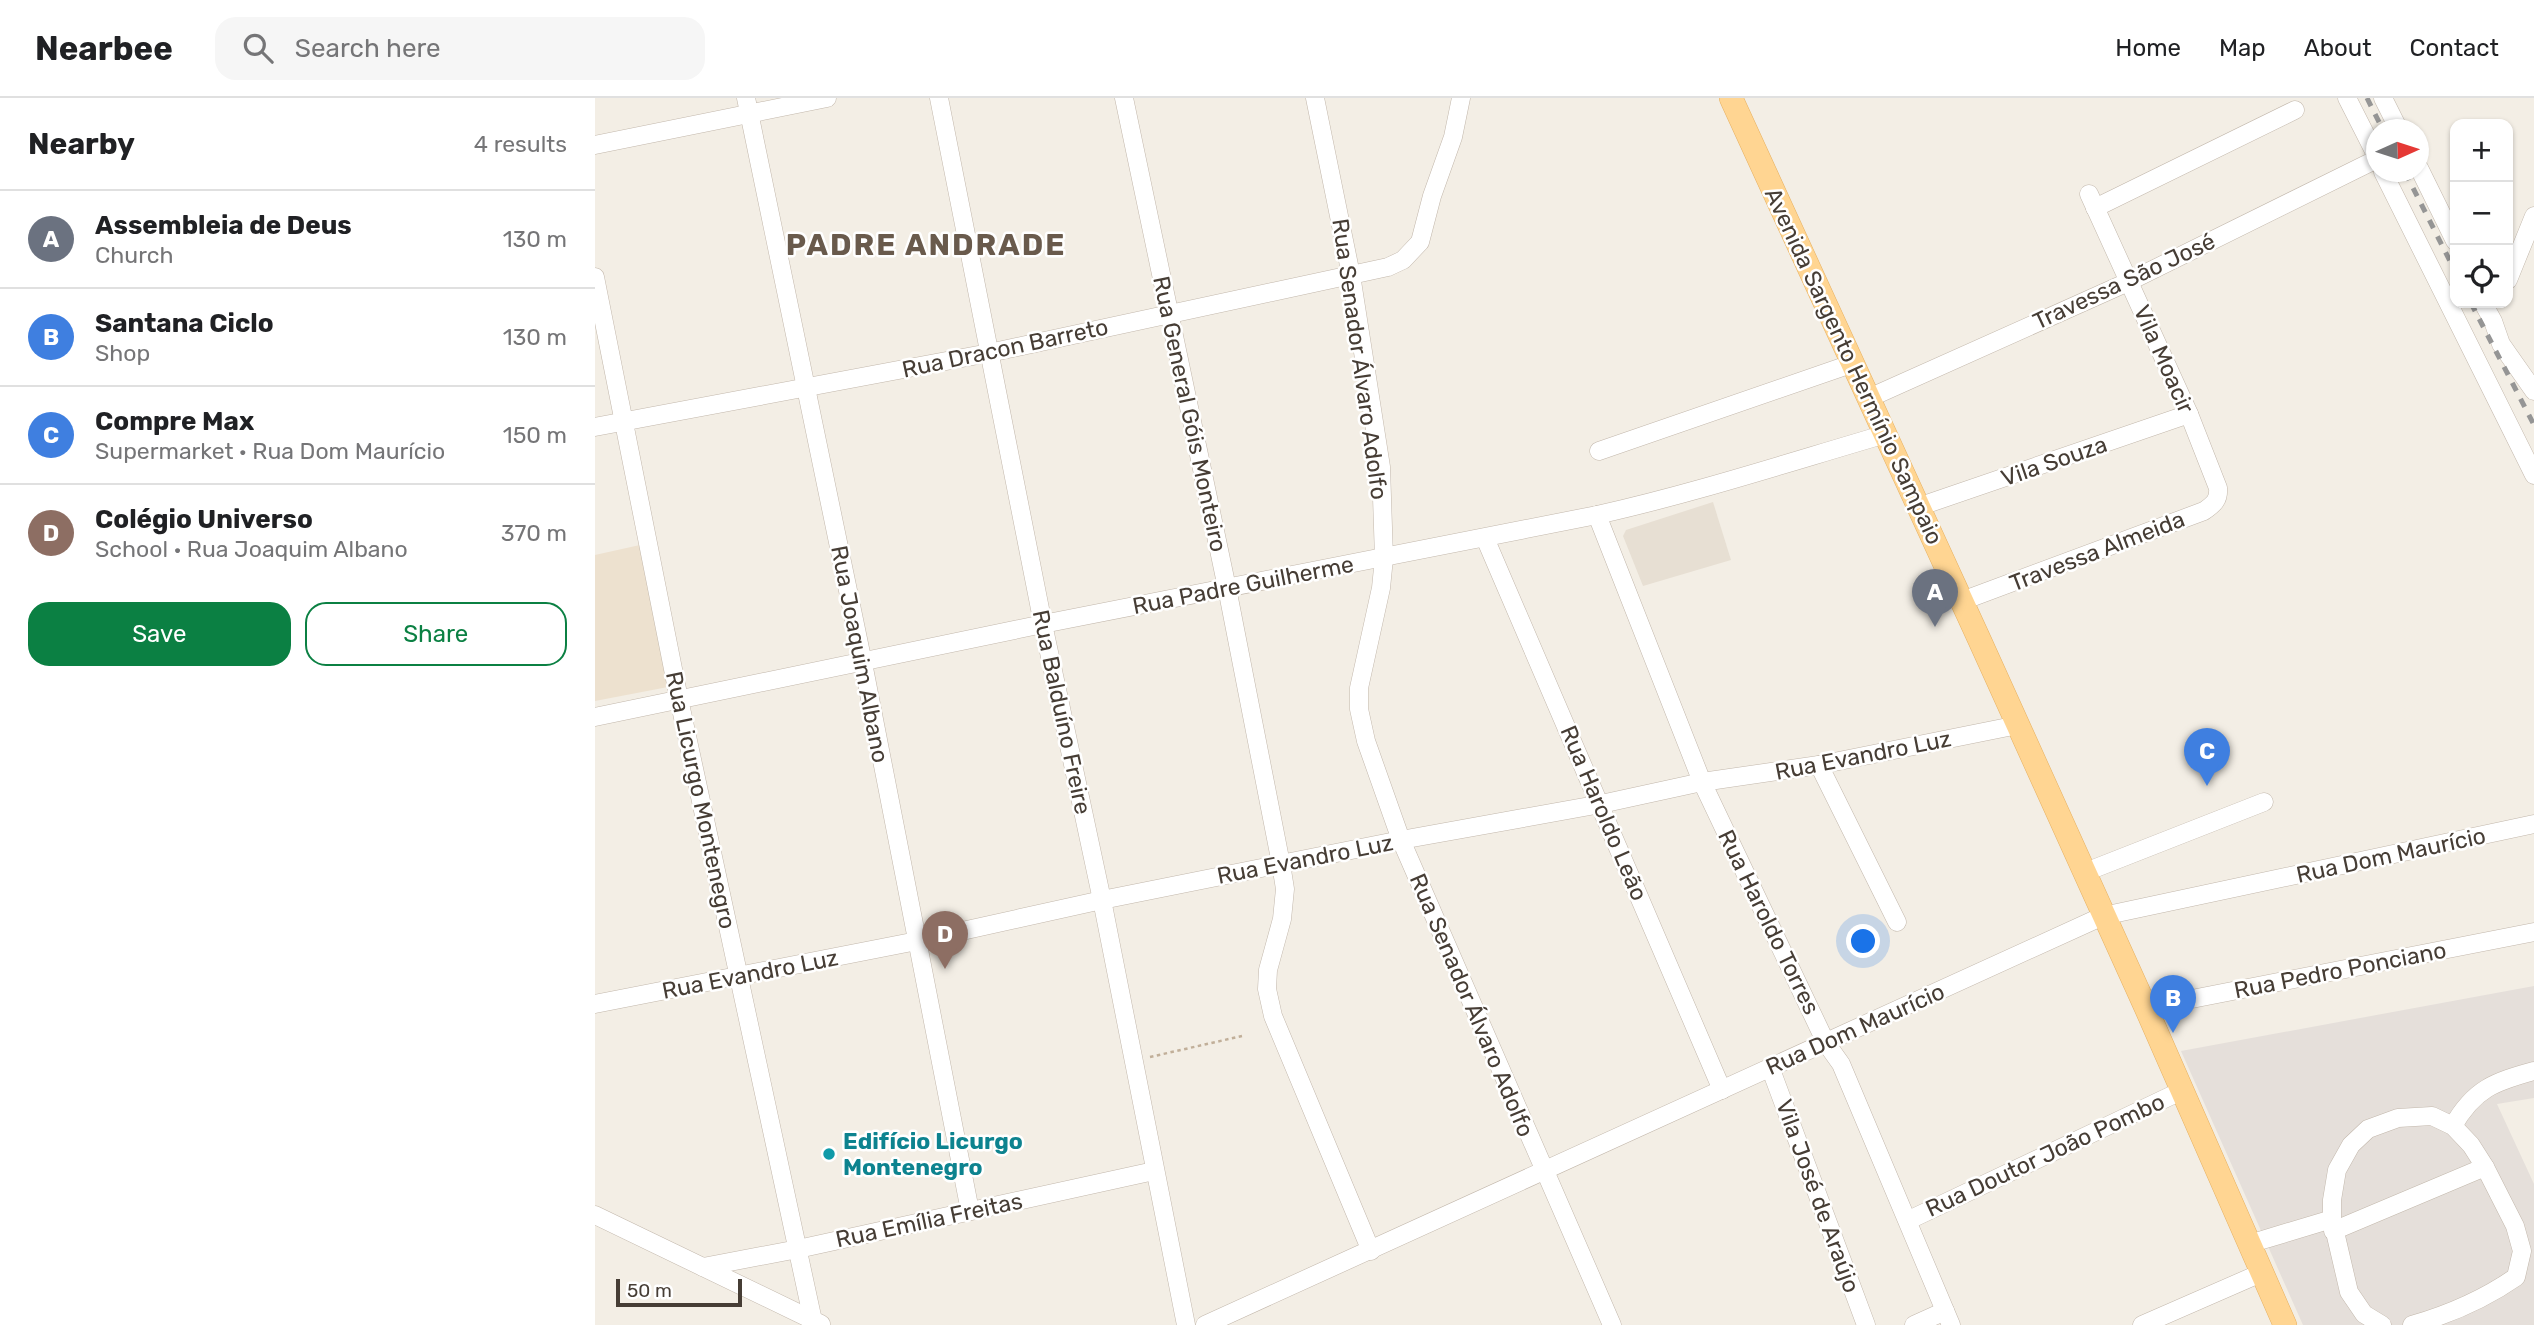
<!DOCTYPE html>
<meta charset="utf-8">
<style>
body{margin:0;font-family:Rubik,sans-serif;background:#f6f6f6;color:#202124}
.controls{position:absolute;right:21px;top:21px;display:grid;overflow:hidden;border-radius:14px;box-shadow:0 2px 5px #0004}
.controls button{width:63px;height:63px;display:grid;place-items:center;padding:0;border:0;border-bottom:2px solid #e0e0e0;background:#fff;color:#202124;font:35px sans-serif}
.compass{position:absolute;left:1771px;top:21px;width:63px;height:63px;border-radius:50%;background:#fff;box-shadow:0 2px 5px #0004;rotate:87deg}
.scale{position:absolute;left:21px;bottom:18px;width:126px;box-sizing:border-box;padding-left:7px;border:4px solid #463d35;border-top:0;font-size:19px;line-height:24px;white-space:nowrap;color:#463d35;-webkit-text-stroke:5px #fff;paint-order:stroke}
.you{position:absolute;left:1269px;top:844px;width:24px;height:24px;margin:-18px;border:5px solid #fff;border-radius:50%;background:#1a73e8;box-shadow:0 0 0 10px #1a73e833}
.badge{display:grid;place-items:center;width:46px;height:46px;border-radius:50%;background:#0b8043;color:#fff;font-size:23px;font-weight:700}
.pin{position:absolute;translate:-50% -58px;filter:drop-shadow(0 2px 4px #0008)}
.pin::after{content:'';position:absolute;top:37px;width:24px;height:21px;background:inherit;clip-path:polygon(0 0,100% 0,50% 100%)}
.list{margin:0;padding:0;list-style:none}
h2{display:flex;justify-content:space-between;align-items:center;height:91px;margin:0;padding:0 28px;font-size:30px}
h2 small{font-size:23px;font-weight:400;color:#757577}
.list li{display:grid;grid-template-columns:46px 1fr auto;gap:21px;align-items:center;box-sizing:border-box;height:98px;padding:0 28px;border-top:2px solid #e0e0e0}
.list b{display:block;font-size:26px;white-space:nowrap}
.list p{margin:0;font-size:23px;white-space:nowrap;color:#757577}
.list em{font-size:23px;font-style:normal;color:#757577}
.actions{display:flex;gap:14px;padding:21px 28px}
.actions a{flex:1;padding:16px 0;border:2px solid #0b8043;border-radius:21px;text-align:center;font-size:24px;color:#0b8043}
.actions .main{background:#0b8043;color:#fff}
.icon{flex:none;width:38px;height:38px;fill:none;stroke:currentColor;stroke-width:2;stroke-linecap:round;stroke-linejoin:round}
.map{position:relative;flex:none;width:1939px;height:1227px;overflow:hidden}
header{display:flex;align-items:center;gap:42px;box-sizing:border-box;height:98px;padding:0 35px;background:#fff;border-bottom:2px solid #e0e0e0}
header strong{font-size:33px}
nav{display:flex;gap:38px;margin-inline-start:auto;font-size:24px}
.search{width:490px;height:63px;background:#f6f6f6;display:flex;align-items:center;gap:18px;box-sizing:border-box;padding:0 24px;border-radius:21px;color:#757577;font-size:26px}
main{display:flex}
aside{flex:1;background:#fff}
.map>svg:first-child{display:block}
.residential{fill:#e7dfd3}
.industrial{fill:#e5dfda}
.education{fill:#ede1cf}
.lines{fill:none;stroke-linecap:round;stroke-linejoin:round}
.minor-casing{stroke:#c2b7ab;stroke-width:19}
.major-casing{stroke:#e6b061;stroke-width:24}
.path{stroke:#c1af99;stroke-width:2.5;stroke-dasharray:3.5 3.5;stroke-linecap:butt}
.minor{stroke:#fff;stroke-width:18}
.major{stroke:#ffd592;stroke-width:23}
.rail{stroke:#959595;stroke-width:5;stroke-dasharray:9 9;stroke-linecap:butt}
.culture-dot{fill:#0f9aa8;stroke:#fff;stroke-width:2.5}
.labels{text-anchor:middle;stroke-width:5;stroke-linejoin:round;paint-order:stroke}
.street-label{font-size:23px;fill:#463d35;stroke:#fff}
.culture-label{font-size:23px;font-weight:bold;fill:#0d838f;stroke:#fff;text-anchor:start}
.district-label{font-size:30px;font-weight:bold;letter-spacing:2px;fill:#695a4c;stroke:#fff}
</style>
<header>
<strong>Nearbee</strong>
<div class="search"><svg class="icon" aria-label="search" viewBox="0 0 24 24"><circle cx="10" cy="10" r="6"/><path d="M15 15l6 6"/></svg>Search here</div>
<nav><a>Home</a><a>Map</a><a>About</a><a>Contact</a></nav>
</header>
<main>
<aside>
<h2>Nearby<small>4 results</small></h2>
<ul class="list">
<li><span class="badge" style="background:#6b7280">A</span><div><b>Assembleia de Deus</b><p>Church</p></div><em>130 m</em></li>
<li><span class="badge" style="background:#3f7fe0">B</span><div><b>Santana Ciclo</b><p>Shop</p></div><em>130 m</em></li>
<li><span class="badge" style="background:#3f7fe0">C</span><div><b>Compre Max</b><p>Supermarket · Rua Dom Maurício</p></div><em>150 m</em></li>
<li><span class="badge" style="background:#8d6e63">D</span><div><b>Colégio Universo</b><p>School · Rua Joaquim Albano</p></div><em>370 m</em></li>
</ul>
<div class="actions"><a class="main">Save</a><a>Share</a></div>
</aside>
<div class="map">
<svg width="1939" height="1227" viewBox="0 0 1939 1227">
<rect width="100%" height="100%" fill="#f3eee5"/>
<path class="residential" d="M1118,404L1136,462L1048,488L1028,438L1031,432Z"/>
<path class="industrial" d="M1939,888V1000L1902,1006L1939,1086V1227H1708L1586,953Z"/>
<path class="education" d="M45,447L73,589L0,603V457Z"/>
<g class="lines">
<g class="minor-casing">
<g id="minor">
<path d="M151,0L268,565L375,1113"/>
<path d="M344,0L448,526L507,802L591,1227"/>
<path d="M529,0L632,490L686,766L690,791L687,821L673,872L672,891L678,918L776,1153"/>
<path d="M720,0L756,177L786,369L789,460L786,490L764,590V611L771,643L806,742L1017,1227"/>
<path d="M1752,0L1782,59"/>
<path d="M1788,0L1804,32"/>
<path d="M0,47L232,0"/>
<path d="M1824,70L1860,143"/>
<path d="M1788,74L1939,377"/>
<path d="M1500,110L1700,12"/>
<path d="M0,179L84,601L218,1223"/>
<path d="M1913,182L1939,118"/>
<path d="M1888,205L1898,223L1906,246L1939,293"/>
<path d="M1274,300L1533,184L1782,61"/>
<path d="M0,329L394,255L793,169L808,162L825,144L837,98L858,39L866,0"/>
<path d="M1004,353L1259,265"/>
<path d="M1323,409L1594,316"/>
<path d="M1002,417L1107,684L1231,945L1246,966L1356,1227"/>
<path d="M890,440L1127,992"/>
<path d="M1367,503L1609,413C1619,406 1624,402 1623,390L1594,316L1494,96"/>
<path d="M0,619L448,526L1002,417C1100,395 1195,364 1291,336"/>
<path d="M1224,667L1302,824"/>
<path d="M1488,775L1669,704"/>
<path d="M0,906L322,843L507,802L806,742L1006,706L1107,684L1224,667L1423,627"/>
<path d="M1551,910L1939,834"/>
<path d="M1175,969L1271,1227"/>
<path d="M1858,1028C1879,991 1899,984 1939,973"/>
<path d="M0,1117L226,1226"/>
<path d="M1314,1122L1586,993"/>
<path d="M1738,1133L1890,1069"/>
<path d="M1654,1146L1737,1121"/>
<path d="M108,1169L203,1151L559,1073"/>
<path d="M610,1227L1508,818L1939,726"/>
<path d="M1319,1227L1350,1213"/>
<path d="M1547,1227L1666,1175"/>
<path d="M1787,1227L1769,1216L1754,1194L1737,1121V1102L1742,1072L1756,1047L1773,1031L1803,1020L1837,1018L1858,1028L1876,1047L1890,1069L1920,1128L1927,1153L1921,1179C1888,1202 1855,1216 1817,1227"/>
</g>
</g>
<g class="major-casing">
<path id="major" d="M1136,0L1385,543L1551,910L1690,1227"/>
</g>
<path class="path" d="M555,959L647,938"/>
<use href="#minor" class="minor"/>
<use href="#major" class="major"/>
<g class="rail">
<path d="M1772,0L1788,32"/>
<path d="M1810,74L1860,173"/>
<path d="M1876,205L1939,327"/>
</g>
</g>
<circle class="culture-dot" cx="234" cy="1056" r="7"/>
<g class="labels">
<g class="street-label">
<text transform="translate(1529 183) rotate(-25)" y="8">Travessa São José</text>
<text transform="translate(410 250) rotate(-12)" y="8">Rua Dracon Barreto</text>
<text transform="translate(765 261) rotate(82)" y="8">Rua Senador Álvaro Adolfo</text>
<text transform="translate(1569 261) rotate(66)" y="8">Vila Moacir</text>
<text transform="translate(1259 268) rotate(65)" y="8">Avenida Sargento Hermínio Sampaio</text>
<text transform="translate(595 316) rotate(78)" y="8">Rua General Góis Monteiro</text>
<text transform="translate(1459 363) rotate(-19)" y="8">Vila Souza</text>
<text transform="translate(1502 453) rotate(-21)" y="8">Travessa Almeida</text>
<text transform="translate(648 487) rotate(-11)" y="8">Rua Padre Guilherme</text>
<text transform="translate(265 556) rotate(79)" y="8">Rua Joaquim Albano</text>
<text transform="translate(467 614) rotate(78)" y="8">Rua Balduíno Freire</text>
<text transform="translate(1268 657) rotate(-11)" y="8">Rua Evandro Luz</text>
<text transform="translate(106 702) rotate(78)" y="8">Rua Licurgo Montenegro</text>
<text transform="translate(1009 715) rotate(67)" y="8">Rua Haroldo Leão</text>
<text transform="translate(1796 757) rotate(-12)" y="8">Rua Dom Maurício</text>
<text transform="translate(710 761) rotate(-11)" y="8">Rua Evandro Luz</text>
<text transform="translate(1174 824) rotate(64)" y="8">Rua Haroldo Torres</text>
<text transform="translate(1745 872) rotate(-11)" y="8">Rua Pedro Ponciano</text>
<text transform="translate(155 876) rotate(-11)" y="8">Rua Evandro Luz</text>
<text transform="translate(877 907) rotate(67)" y="8">Rua Senador Álvaro Adolfo</text>
<text transform="translate(1260 931) rotate(-24)" y="8">Rua Dom Maurício</text>
<text transform="translate(1450 1057) rotate(-25)" y="8">Rua Doutor João Pombo</text>
<text transform="translate(1223 1098) rotate(70)" y="8">Vila José de Araújo</text>
<text transform="translate(334 1122) rotate(-12)" y="8">Rua Emília Freitas</text>
</g>
<g class="culture-label">
<text x="248" y="1051">Edifício Licurgo<tspan x="248" dy="26">Montenegro</tspan></text>
</g>
<g class="district-label">
<text x="331" y="157">PADRE ANDRADE</text>
</g>
</g>
</svg>
<div class="controls">
<button>+</button>
<button>−</button>
<button><svg class="icon" aria-label="locate" viewBox="0 0 24 24"><circle cx="12" cy="12" r="6"/><path d="M12 2v4M12 18v4M2 12h4M18 12h4"/></svg></button>
</div>
<svg class="compass" viewBox="-18 -18 36 36"><path d="M0-13l5 13h-10z" fill="#e53935"/><path d="M0 13l5-13h-10z" fill="#757577"/></svg>
<div class="scale">50 m</div>
<div class="you"></div>
<div class="pin badge" style="left:1340px;top:529px;background:#6b7280">A</div>
<div class="pin badge" style="left:1578px;top:935px;background:#3f7fe0">B</div>
<div class="pin badge" style="left:1612px;top:688px;background:#3f7fe0">C</div>
<div class="pin badge" style="left:350px;top:871px;background:#8d6e63">D</div>
</div>
</main>
